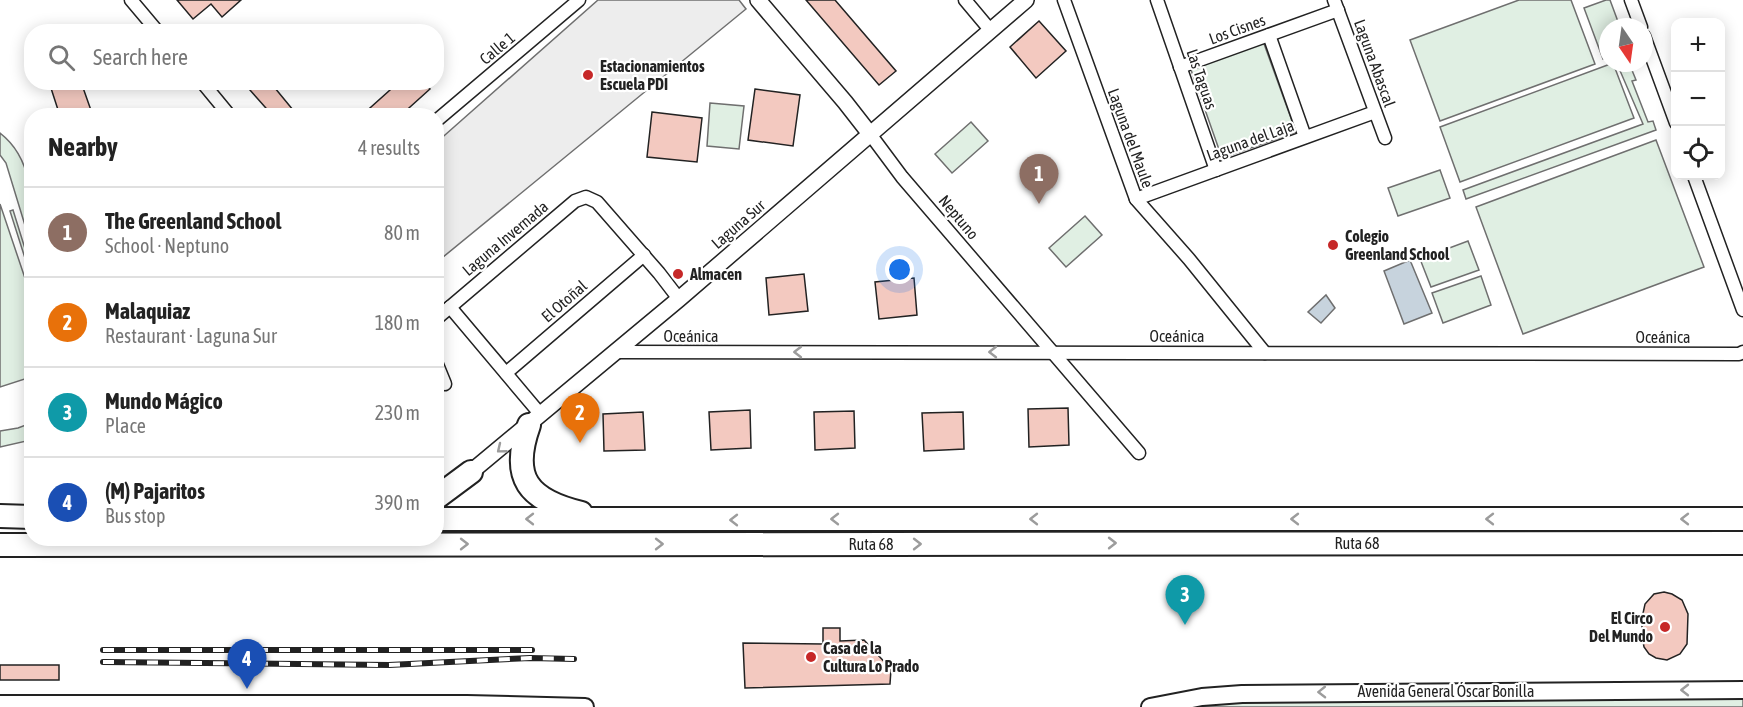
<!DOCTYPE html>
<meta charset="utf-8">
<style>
body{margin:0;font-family:"Asap Condensed",sans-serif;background:#f6f6f6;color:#222}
.controls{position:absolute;right:18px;top:18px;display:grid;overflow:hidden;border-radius:12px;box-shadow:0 3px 15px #0003}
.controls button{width:54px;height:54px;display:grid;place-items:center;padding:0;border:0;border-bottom:2px solid #e0e0e0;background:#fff;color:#222;font:30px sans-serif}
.compass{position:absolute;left:1599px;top:18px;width:54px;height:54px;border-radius:50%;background:#fff;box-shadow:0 3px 15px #0003;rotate:167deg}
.you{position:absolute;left:900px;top:270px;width:21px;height:21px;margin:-15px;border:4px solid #fff;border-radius:50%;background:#1a73e8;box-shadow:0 0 0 9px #1a73e833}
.badge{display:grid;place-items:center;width:39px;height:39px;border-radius:50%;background:#c62828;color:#fff;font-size:20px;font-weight:700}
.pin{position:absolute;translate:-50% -50px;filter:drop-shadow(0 2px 3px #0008)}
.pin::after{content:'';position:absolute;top:32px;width:21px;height:18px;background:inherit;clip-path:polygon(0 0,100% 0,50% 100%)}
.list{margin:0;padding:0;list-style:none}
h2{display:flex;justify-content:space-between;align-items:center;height:78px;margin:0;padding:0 24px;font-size:26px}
h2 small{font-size:20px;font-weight:400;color:#767676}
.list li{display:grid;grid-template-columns:39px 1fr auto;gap:18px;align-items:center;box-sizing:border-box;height:90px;padding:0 24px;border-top:2px solid #e0e0e0}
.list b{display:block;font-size:22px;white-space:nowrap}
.list p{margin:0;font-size:20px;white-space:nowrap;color:#767676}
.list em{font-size:20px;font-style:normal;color:#767676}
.icon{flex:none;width:33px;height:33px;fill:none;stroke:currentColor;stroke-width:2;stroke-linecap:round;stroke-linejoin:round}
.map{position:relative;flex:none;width:1743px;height:707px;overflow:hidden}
.search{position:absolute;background:#fff;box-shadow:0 3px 15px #0003;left:24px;top:24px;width:420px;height:66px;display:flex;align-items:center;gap:15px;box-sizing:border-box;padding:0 21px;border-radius:24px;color:#767676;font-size:22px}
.panel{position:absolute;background:#fff;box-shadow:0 3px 15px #0003;left:24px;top:108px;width:420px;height:438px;border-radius:24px}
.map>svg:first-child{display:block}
.green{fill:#e0efe3;stroke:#6f6f6f;stroke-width:1.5}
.parking{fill:#ededed;stroke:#6f6f6f;stroke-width:1.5}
.water{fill:#c7d3dd;stroke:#6f6f6f;stroke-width:1.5}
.building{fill:#f3c9c0;stroke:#222;stroke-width:1.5}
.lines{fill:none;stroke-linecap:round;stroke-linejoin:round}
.minor-casing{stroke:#222;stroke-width:15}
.tertiary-casing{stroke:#222;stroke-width:18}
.secondary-casing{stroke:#222;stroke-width:20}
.motorway-casing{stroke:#222;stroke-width:26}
.minor{stroke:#fff;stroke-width:12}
.tertiary{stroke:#fff;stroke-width:15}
.secondary{stroke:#fff;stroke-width:16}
.motorway{stroke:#fff;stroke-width:22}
.rail-casing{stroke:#222;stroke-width:6}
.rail{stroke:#fff;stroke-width:4;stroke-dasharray:11;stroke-linecap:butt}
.oneway{stroke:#9c9c9c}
.poi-dot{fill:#c62828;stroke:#fff;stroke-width:2}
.labels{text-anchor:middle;stroke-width:4.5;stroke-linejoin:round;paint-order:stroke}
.street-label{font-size:16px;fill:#222;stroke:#fff}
.poi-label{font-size:16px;font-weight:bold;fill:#222;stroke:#fff;text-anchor:start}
</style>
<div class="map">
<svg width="1743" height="707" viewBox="0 0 1743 707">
<rect width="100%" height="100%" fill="#fff"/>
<g class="green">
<path d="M1519,0H1571L1595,64L1440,121L1410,40Z"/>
<path d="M1606,0H1610L1620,27H1608V57L1603,59L1584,8Z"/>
<path d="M1263,41L1296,132L1222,158L1190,67Z"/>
<path d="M1613,63L1634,118L1460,182L1440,127Z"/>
<path d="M1625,63H1629L1636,80L1632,81L1648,122L1653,121L1656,130L1466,199L1463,190L1643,124L1618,66Z"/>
<path d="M710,103L744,106L739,149L707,146Z"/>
<path d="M971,122L988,141L952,173L935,154Z"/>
<path d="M0,133C35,160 32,205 31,245L6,163L0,155Z"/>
<path d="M1656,140L1704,267L1523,334L1476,207Z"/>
<path d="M1440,170L1450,198L1398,216L1388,188Z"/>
<path d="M0,204L31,296V377L0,387Z"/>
<path d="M13,210L31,268V277L10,211Z"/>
<path d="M1085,216L1102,235L1066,267L1049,248Z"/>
<path d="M1468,241L1479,270L1431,287L1420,259Z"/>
<path d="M1481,276L1491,305L1443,323L1432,293Z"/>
<path d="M31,423V440L0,447V431L18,428Z"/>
<path d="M1743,695V707H1190L1219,702Z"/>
</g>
<path class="parking" d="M598,0H739L746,9L437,262V142Z"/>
<g class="water">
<path d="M1410,260L1432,313L1404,324L1384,271Z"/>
<path d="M1326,295L1335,308L1321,323L1308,312Z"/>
</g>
<g class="building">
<path d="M177,0H241L222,17L211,4L193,19Z"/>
<path d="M806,0H835L896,71L879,85Z"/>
<path d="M1039,21L1066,51L1036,78L1010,47Z"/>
<path d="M49,82H81L93,116H60Z"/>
<path d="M259,82H270L298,116H273L250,90Z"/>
<path d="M399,82H424L430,89L400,116H361Z"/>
<path d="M755,89L800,95L793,146L748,140Z"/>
<path d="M652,112L702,118L697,162L647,157Z"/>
<path d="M804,274L808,311L769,315L766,278Z"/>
<path d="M914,278L917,315L879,319L875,282Z"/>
<path d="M1068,408L1069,445L1029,447L1028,409Z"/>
<path d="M750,410L751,448L711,450L709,412Z"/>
<path d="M854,411L855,448L815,450L814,412Z"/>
<path d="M643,412L645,450L604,451L603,414Z"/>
<path d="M963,412L964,449L924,451L922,413Z"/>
<path d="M1664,592L1672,594L1682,600L1688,614L1687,644L1680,654L1667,660L1656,658L1649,654L1644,647L1642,636V618L1645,604L1654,594Z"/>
<path d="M823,628H840V641L864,640L891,669L890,684L745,688L743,643L823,644Z"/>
<rect x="0" y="665" width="59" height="15"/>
</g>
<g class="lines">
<g class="minor-casing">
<g id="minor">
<path d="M131,0L158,32"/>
<path d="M965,0L991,31"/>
<path d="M1064,0L1136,199L1189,259L1265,353"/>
<path d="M1157,0L1216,170"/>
<path d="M1334,0L1385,138"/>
<path d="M1631,0L1641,27"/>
<path d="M1269,35L1305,137"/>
<path d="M1644,36L1676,123"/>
<path d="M1180,67L1338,10"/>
<path d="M202,82L230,116"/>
<path d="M436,121L579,0"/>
<path d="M870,134L902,177L1139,453"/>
<path d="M1694,176L1743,310"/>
<path d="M1136,199L1375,112"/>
<path d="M450,307L541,415"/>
<path d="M436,319L575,201L586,197L597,202L659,273L679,299"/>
<path d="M615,352L1739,354L1743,352"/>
<path d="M436,362L445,384"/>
<path d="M506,373L644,255"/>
</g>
</g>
<g class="tertiary-casing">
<g id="tertiary">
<path d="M758,0L845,102L870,134"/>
<path d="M471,472L679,299L1026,0"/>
</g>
</g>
<g class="secondary-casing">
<g id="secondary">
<path d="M0,704H467L585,707"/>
<path d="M1150,707L1202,697L1242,694L1743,690"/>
</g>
</g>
<g class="motorway-casing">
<g id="motorway">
<path d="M529,425C510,478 528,500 581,513"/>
<path d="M436,498L471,472"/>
<path d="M0,516L32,517"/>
<path d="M436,519H1743"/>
<path d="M0,545L1743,543"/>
</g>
</g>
<use href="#minor" class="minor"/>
<use href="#tertiary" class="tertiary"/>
<use href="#secondary" class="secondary"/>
<use href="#motorway" class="motorway"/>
<g class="rail-casing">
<g id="rail">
<path d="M103,650H532"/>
<path d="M103,662L389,665L530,658L574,659"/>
</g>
</g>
<use href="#rail" class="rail"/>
</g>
<defs><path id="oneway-chevron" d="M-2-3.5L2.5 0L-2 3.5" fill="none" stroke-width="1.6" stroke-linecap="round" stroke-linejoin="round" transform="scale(1.5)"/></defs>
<g class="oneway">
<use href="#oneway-chevron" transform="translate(798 352) rotate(180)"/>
<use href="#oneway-chevron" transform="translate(993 352) rotate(180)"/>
<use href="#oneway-chevron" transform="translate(501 449) rotate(141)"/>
<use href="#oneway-chevron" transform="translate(530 519) rotate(-180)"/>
<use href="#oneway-chevron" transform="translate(835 519) rotate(180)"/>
<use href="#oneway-chevron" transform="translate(1034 519) rotate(180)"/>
<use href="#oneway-chevron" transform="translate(1295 519) rotate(180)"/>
<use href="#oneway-chevron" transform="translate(1490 519) rotate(180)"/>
<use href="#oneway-chevron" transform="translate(1685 519) rotate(180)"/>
<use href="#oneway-chevron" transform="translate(734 520) rotate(-180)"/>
<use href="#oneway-chevron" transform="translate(1112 543)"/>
<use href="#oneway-chevron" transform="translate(464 544)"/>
<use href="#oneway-chevron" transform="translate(659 544)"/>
<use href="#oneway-chevron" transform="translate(917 544)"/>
<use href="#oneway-chevron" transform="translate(1685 690) rotate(180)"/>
<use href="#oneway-chevron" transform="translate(1322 692) rotate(179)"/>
</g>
<g class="poi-dot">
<circle cx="588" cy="75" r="6"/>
<circle cx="1333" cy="245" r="6"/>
<circle cx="678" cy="274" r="6"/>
<circle cx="1665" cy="627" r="6"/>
<circle cx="811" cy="657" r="6"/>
</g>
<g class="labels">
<g class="street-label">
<text transform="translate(1237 29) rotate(-20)" y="6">Los Cisnes</text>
<text transform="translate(497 48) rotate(-40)" y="6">Calle 1</text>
<text transform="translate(1375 63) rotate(70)" y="6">Laguna Abascal</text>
<text transform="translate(1202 79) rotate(71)" y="6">Las Taguas</text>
<text transform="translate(1131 138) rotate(70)" y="6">Laguna del Maule</text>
<text transform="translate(1250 140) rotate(-20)" y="6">Laguna del Laja</text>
<text transform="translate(959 217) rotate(50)" y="6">Neptuno</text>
<text transform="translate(738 224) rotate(-41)" y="6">Laguna Sur</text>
<text transform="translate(505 238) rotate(-40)" y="6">Laguna Invernada</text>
<text transform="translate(564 301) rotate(-41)" y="6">El Otoñal</text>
<text x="691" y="342">Oceánica</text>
<text x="1177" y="342">Oceánica</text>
<text x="1663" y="343">Oceánica</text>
<text x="1357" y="549">Ruta 68</text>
<text x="871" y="550">Ruta 68</text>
<text x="1446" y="697">Avenida General Óscar Bonilla</text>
</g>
<g class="poi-label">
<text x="600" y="72">Estacionamientos<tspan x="600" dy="18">Escuela PDI</tspan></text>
<text x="1345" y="242">Colegio<tspan x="1345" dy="18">Greenland School</tspan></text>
<text x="690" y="280">Almacen</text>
<text x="1653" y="624" text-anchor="end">El Circo<tspan x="1653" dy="18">Del Mundo</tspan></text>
<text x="823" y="654">Casa de la<tspan x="823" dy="18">Cultura Lo Prado</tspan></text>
</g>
</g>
</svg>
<div class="controls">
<button>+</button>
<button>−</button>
<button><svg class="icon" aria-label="locate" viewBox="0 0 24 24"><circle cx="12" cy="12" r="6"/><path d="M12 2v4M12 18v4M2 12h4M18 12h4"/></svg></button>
</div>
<svg class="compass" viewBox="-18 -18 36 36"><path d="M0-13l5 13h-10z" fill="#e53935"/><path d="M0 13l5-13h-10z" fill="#767676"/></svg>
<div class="you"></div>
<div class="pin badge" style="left:1039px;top:204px;background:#8d6e63">1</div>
<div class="pin badge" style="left:580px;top:443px;background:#e8710a">2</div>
<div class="pin badge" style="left:1185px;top:625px;background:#0f9aa8">3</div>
<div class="pin badge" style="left:247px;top:689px;background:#1a4fb4">4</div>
<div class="search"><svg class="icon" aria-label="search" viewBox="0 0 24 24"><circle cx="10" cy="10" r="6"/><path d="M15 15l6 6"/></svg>Search here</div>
<section class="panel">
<h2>Nearby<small>4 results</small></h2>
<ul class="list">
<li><span class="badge" style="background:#8d6e63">1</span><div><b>The Greenland School</b><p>School · Neptuno</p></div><em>80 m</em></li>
<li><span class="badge" style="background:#e8710a">2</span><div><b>Malaquiaz</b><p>Restaurant · Laguna Sur</p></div><em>180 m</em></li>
<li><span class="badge" style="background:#0f9aa8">3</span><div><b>Mundo Mágico</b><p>Place</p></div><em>230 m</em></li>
<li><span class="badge" style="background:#1a4fb4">4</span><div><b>(M) Pajaritos</b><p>Bus stop</p></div><em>390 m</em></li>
</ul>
</section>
</div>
